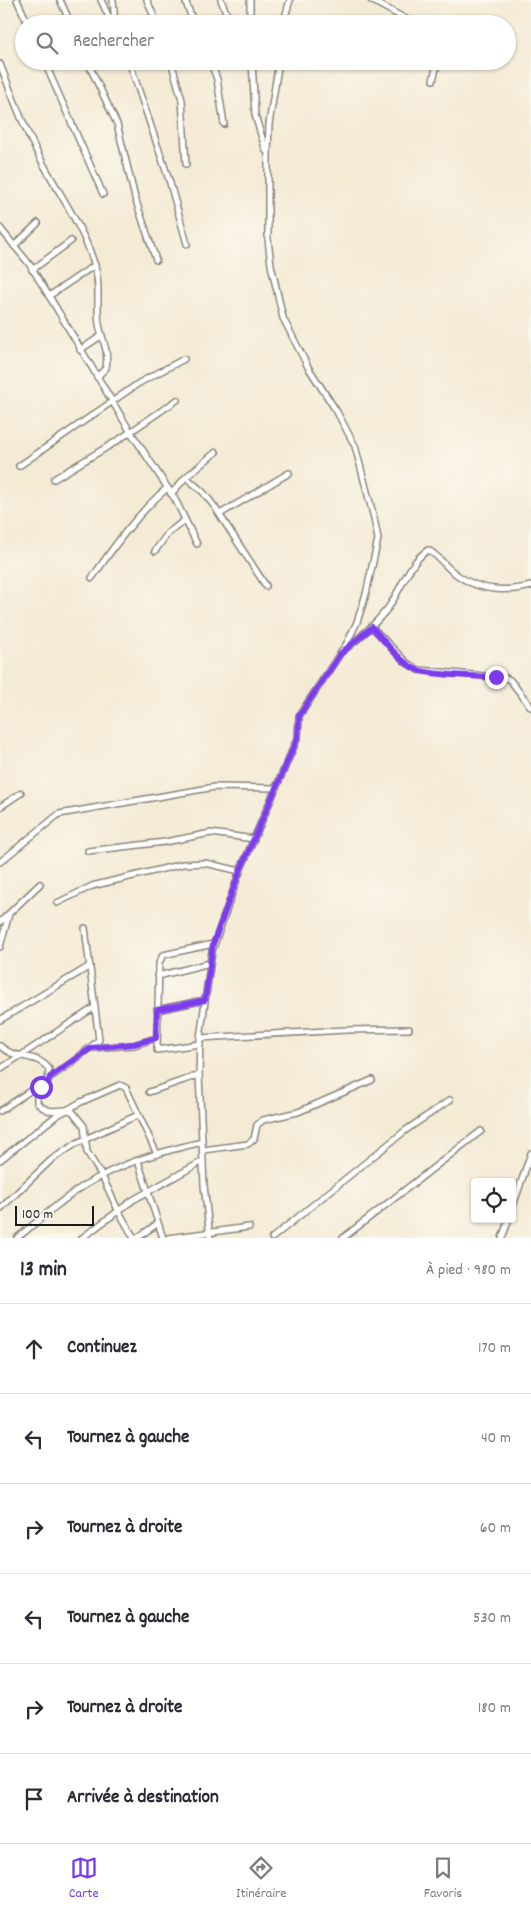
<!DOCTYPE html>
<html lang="fr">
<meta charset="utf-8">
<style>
body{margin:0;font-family:Dekko,sans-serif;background:#f7f7f7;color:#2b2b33}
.controls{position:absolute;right:15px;bottom:15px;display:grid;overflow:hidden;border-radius:5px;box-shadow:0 1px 4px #0004}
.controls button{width:45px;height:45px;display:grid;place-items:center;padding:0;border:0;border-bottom:1px solid #e1e1e2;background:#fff;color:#2b2b33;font:25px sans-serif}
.scale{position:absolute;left:15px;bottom:12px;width:79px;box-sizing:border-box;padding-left:5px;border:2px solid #1c1c1c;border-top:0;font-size:14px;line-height:18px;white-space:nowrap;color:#1c1c1c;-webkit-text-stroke:4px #fbf7ec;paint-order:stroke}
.stop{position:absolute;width:15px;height:15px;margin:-11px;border:4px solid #7c3aed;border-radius:50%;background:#fff}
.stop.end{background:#7c3aed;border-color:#fff;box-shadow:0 1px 5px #0008}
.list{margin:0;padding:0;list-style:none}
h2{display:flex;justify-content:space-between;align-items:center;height:65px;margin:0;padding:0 20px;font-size:21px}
h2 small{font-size:16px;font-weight:400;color:#7c7c81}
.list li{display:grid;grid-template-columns:32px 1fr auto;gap:15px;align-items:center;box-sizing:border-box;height:90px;padding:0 20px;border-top:1px solid #e1e1e2}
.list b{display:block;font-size:19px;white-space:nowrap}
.list em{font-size:16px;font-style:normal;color:#7c7c81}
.icon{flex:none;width:28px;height:28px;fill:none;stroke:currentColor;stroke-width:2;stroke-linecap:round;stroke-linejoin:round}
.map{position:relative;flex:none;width:531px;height:1238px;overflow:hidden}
.search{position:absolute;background:#fff;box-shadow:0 1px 4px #0004;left:15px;right:15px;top:15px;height:55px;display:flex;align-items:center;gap:12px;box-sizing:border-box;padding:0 18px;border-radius:28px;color:#7c7c81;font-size:19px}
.sheet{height:605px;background:#fff}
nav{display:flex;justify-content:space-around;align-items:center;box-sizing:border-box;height:70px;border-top:1px solid #e1e1e2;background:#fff;font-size:14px;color:#7c7c81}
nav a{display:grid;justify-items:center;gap:2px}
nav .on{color:#7c3aed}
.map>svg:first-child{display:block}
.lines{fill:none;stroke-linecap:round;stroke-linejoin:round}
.minor-casing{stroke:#888478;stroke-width:8}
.minor{stroke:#fff;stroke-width:5}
.route{stroke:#7c3aed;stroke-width:6}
</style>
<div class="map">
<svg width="531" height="1238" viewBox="0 0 531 1238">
<rect width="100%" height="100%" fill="#fbf7ec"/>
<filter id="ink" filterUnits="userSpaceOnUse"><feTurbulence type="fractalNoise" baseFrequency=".02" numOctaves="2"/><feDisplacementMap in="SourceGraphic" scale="10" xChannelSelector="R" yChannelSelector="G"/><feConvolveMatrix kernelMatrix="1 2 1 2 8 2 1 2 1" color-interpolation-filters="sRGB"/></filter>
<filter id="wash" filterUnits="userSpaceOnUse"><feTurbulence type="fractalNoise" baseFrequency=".0096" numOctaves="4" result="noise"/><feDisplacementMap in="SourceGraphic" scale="20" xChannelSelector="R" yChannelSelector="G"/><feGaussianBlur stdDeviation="1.12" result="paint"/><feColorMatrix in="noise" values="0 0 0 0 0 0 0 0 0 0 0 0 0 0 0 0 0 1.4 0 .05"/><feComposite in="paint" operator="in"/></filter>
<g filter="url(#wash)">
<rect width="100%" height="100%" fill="#f4ebd5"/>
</g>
<g filter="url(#ink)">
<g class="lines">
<g class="minor-casing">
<g id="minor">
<path d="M17,0L28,24"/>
<path d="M60,0L71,24"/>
<path d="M101,0L112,24"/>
<path d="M113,0L115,24"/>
<path d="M147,0L157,24"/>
<path d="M185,0L194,24"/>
<path d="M221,0L231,24"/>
<path d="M250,0V24"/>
<path d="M371,0L415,24"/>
<path d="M283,24L290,0"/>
<path d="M44,61L103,194"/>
<path d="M87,61L117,124L135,198L156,260"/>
<path d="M129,61L170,183L187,244"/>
<path d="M171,61L182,100L186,164"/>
<path d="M210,61L217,79L224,124"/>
<path d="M252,61L255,115L266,151"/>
<path d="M0,64C11,92 21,121 35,148C54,187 81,222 94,263C101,284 96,304 99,324C102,341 109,349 106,368L97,377"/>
<path d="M433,80L438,61"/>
<path d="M0,228L30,265L49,296L130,431L175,499L197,544"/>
<path d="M14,246L38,223"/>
<path d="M32,270L71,241"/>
<path d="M49,296L95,265"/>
<path d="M80,350L101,336"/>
<path d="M19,466L139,383L184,359"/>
<path d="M186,477L203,492L214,506L266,586"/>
<path d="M54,479L117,441L177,400"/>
<path d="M171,494L186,477L216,452"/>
<path d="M220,514L289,473"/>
<path d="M155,551L168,533L185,520"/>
<path d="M92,578C115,545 137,514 167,488"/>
<path d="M372,627L407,663L419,670L506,678L510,680L531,707"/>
<path d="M343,651C360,638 375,625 388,608C401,590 409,562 428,550C438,555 444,565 452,571C475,590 503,593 531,586"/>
<path d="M0,807L21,793"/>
<path d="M88,851L165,842L211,833L254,839"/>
<path d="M0,862L59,814L215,787L276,788"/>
<path d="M57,903L92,886L183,864L205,863L240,871"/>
<path d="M0,922L40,884"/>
<path d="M0,947L9,914"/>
<path d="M158,976L210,963"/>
<path d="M157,1010L205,1000"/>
<path d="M0,1020L90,966"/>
<path d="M200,1038L346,1030L409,1029"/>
<path d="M200,1044L157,1050L159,963L163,955L213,944"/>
<path d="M0,1046C16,1061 36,1052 49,1069L48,1082L37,1091V1103C52,1117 57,1107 72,1111L84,1126L87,1152L102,1176L118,1210L134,1238"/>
<path d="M91,1048L134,1045L156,1038"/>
<path d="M0,1069L95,1007"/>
<path d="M149,1092L199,1075"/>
<path d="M0,1111L70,1064L99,1040L85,928"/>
<path d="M203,1150L248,1144L254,1139L257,1125L263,1120L298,1112L372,1080"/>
<path d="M0,1160L56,1116L81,1102L120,1085L126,1088L157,1154"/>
<path d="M138,1161L163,1238"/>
<path d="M0,1209L51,1160L77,1143L138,1115"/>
<path d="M512,1209L531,1153"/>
<path d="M17,1238C41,1219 64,1197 90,1182C124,1162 164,1151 202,1142"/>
<path d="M82,1238L133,1200L203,1161"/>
<path d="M137,1238L157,1224"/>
<path d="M168,1238L249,1227"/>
<path d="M210,1238L204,1185L199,1075L200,1038L212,951L240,871L298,737L299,716L347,643L357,622L366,594L378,539L374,518L355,446L337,412L308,367L283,318L271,265L268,239V155L269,124L279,61"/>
<path d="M272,1238L406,1130L450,1100"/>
<path d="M343,1238L481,1131"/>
<path d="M502,1238L509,1219"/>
</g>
</g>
<use href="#minor" class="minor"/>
</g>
</g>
<g class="lines" filter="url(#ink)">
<path class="route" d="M41,1087L48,1082L50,1077L91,1048L134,1044L156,1038L157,1010L205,1000L213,944L240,871L298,737L299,716L340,654L372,627C385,641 400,663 418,670C434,676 478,676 496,677"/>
</g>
</svg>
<div class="controls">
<button><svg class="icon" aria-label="locate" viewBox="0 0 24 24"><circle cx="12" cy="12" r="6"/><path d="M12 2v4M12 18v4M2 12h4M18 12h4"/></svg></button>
</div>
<div class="scale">100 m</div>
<div class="stop" style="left:41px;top:1087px"></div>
<div class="stop end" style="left:496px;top:677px"></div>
<div class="search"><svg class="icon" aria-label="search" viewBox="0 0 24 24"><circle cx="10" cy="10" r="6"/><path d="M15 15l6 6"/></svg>Rechercher</div>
</div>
<section class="sheet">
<h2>13 min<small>À pied · 980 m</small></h2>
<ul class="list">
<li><svg class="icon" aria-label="ahead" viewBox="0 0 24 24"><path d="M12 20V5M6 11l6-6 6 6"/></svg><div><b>Continuez</b></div><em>170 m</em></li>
<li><svg class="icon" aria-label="left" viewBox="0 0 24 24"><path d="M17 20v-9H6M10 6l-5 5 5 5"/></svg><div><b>Tournez à gauche</b></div><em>40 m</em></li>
<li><svg class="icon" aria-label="right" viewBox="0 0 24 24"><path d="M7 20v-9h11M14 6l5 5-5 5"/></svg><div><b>Tournez à droite</b></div><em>60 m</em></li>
<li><svg class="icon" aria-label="left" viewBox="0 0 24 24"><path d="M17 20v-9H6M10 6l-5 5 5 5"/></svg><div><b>Tournez à gauche</b></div><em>530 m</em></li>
<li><svg class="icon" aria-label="right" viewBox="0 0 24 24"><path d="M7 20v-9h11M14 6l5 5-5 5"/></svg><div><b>Tournez à droite</b></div><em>180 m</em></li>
<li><svg class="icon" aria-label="arrive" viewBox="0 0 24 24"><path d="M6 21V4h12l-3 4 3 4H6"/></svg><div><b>Arrivée à destination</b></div></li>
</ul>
</section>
<nav>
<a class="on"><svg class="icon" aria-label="map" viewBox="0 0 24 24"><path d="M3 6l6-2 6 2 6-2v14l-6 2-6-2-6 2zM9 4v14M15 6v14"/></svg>Carte</a>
<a><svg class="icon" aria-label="directions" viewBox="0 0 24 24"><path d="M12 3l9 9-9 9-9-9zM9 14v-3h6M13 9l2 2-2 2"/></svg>Itinéraire</a>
<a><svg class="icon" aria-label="saved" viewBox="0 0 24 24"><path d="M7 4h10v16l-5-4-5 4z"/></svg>Favoris</a>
</nav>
